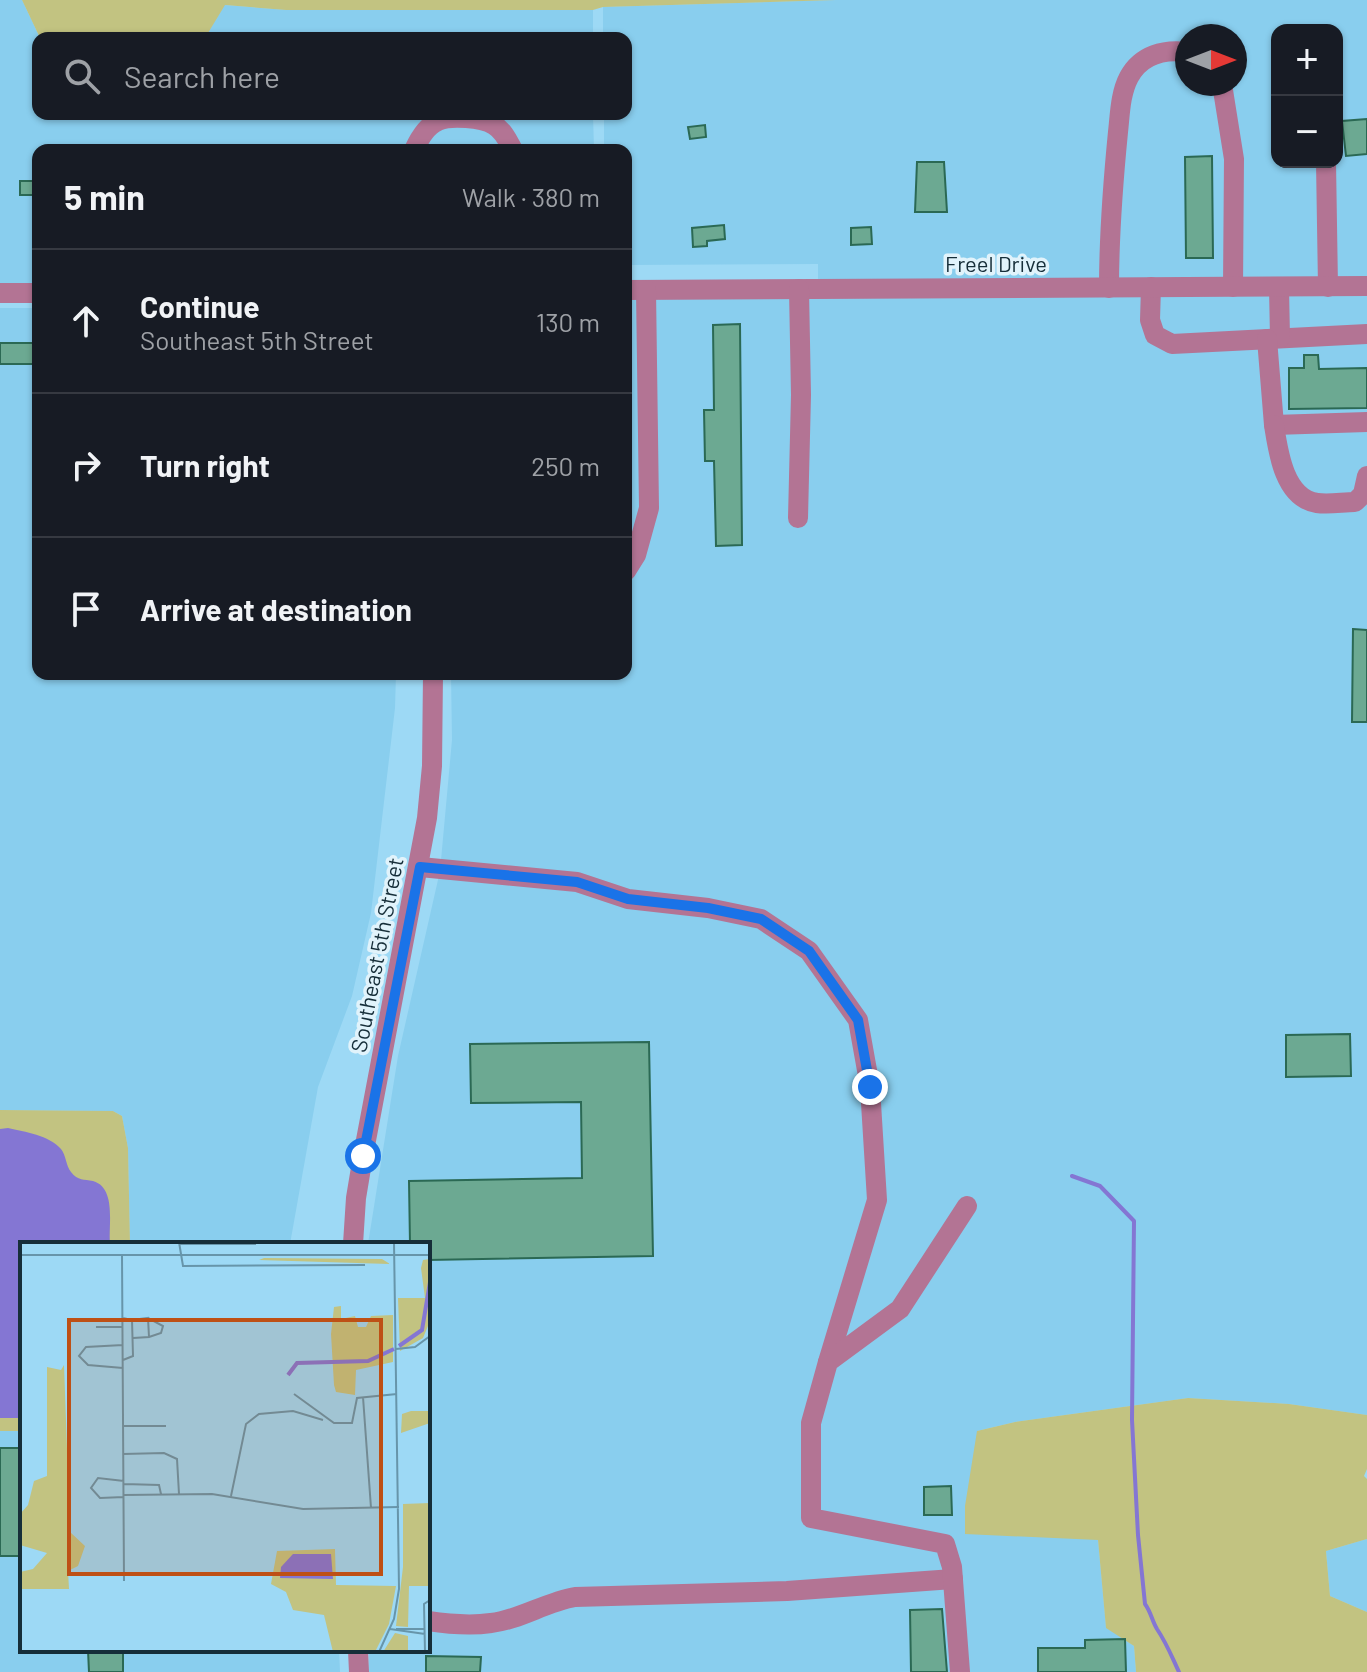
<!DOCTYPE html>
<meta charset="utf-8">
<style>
body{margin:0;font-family:Barlow,sans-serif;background:#242831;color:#f1f3f6}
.controls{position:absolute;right:24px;top:24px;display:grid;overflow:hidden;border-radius:16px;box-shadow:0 2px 6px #0004}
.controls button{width:72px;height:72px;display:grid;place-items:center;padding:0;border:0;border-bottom:2px solid #363941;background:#171b24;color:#f1f3f6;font:40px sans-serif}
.compass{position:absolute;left:1175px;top:24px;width:72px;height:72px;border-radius:50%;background:#171b24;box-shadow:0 2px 6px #0004;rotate:90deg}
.stop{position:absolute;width:24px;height:24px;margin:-18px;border:6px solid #1a73e8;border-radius:50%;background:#fff}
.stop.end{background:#1a73e8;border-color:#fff;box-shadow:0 2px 8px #0008}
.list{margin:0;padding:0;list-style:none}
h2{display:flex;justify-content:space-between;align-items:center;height:104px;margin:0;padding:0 32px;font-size:34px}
h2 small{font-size:26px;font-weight:400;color:#9ea1a6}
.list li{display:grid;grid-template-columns:52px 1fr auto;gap:24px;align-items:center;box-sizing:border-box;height:144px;padding:0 32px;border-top:2px solid #363941}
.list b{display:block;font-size:30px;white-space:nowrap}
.list p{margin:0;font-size:26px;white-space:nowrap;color:#9ea1a6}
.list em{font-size:26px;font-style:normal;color:#9ea1a6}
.icon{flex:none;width:44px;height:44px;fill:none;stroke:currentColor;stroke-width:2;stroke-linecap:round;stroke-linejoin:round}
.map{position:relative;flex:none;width:1367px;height:1672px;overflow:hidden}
.search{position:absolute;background:#171b24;box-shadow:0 2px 6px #0004;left:32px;top:32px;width:600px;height:88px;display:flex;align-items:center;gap:20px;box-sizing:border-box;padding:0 28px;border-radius:16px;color:#9ea1a6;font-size:30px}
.panel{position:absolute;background:#171b24;box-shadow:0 2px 6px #0004;left:32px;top:144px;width:600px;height:536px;border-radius:16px}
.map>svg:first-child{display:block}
.built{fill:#89ceee;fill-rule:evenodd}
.green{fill:#c2c381}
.water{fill:#8476d3}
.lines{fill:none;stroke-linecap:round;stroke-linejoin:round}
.stream{stroke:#8476d3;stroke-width:4}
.building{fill:#6ca992;stroke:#2b6954;stroke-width:2}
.minor{stroke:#b37494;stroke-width:20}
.route{stroke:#1a73e8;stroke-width:10}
.labels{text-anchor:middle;stroke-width:7;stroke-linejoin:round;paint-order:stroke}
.street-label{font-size:22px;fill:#162e39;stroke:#e1f3fb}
.inset-river{fill:none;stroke:#8476d3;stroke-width:4}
.inset-road{fill:none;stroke:#6795aa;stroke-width:2}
.view{fill:#be5015;fill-opacity:0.15;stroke:#be5015;stroke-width:4}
.inset-edge{fill:none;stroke:#162e39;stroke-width:4}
</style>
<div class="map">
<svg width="1367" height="1672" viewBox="0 0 1367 1672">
<rect width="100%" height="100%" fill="#9dd9f5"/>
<g class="built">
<path d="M0,0H22L40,38H38V114H593L594,150H38V293H0Z"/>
<path d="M836,0H1367V1415L1289,1404L1188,1398L1015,1422L977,1431L1098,1540L1106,1627L1134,1646L1136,1672H369V1650H428V1244H368L398,1056L440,871L452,740L451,674H626V299L818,297V264L626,265V150H604V114H626V38H603V7ZM1277,30H1337V162H1277ZM1187,36H1235V84H1187Z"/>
<path d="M224,5L286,10H593V38H205Z"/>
<path d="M0,308H38V674H396L395,708L371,913L352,996L318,1087L290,1244H130L128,1148L122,1116L113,1111L0,1110Z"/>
<path d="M0,1431H22V1650H339L340,1672H0Z"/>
<path d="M1367,1539V1612L1330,1596L1326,1551Z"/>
</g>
<g class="green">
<path d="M22,0H836L603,7L593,10H286L225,5L205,38H40Z"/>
<path d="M0,1110L113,1111L122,1116L128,1148L130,1244H22V1431H0Z"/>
<path d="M1188,1398L1289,1404L1367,1415V1469L1364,1476L1367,1479V1539L1326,1551L1330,1596L1367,1612V1672H1136L1134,1646L1106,1628L1098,1540L965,1534V1506L977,1431L1015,1422Z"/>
</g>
<path class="water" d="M8,1128C25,1132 49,1135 61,1149C66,1155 66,1166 71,1172C78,1181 84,1179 93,1181C117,1188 108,1226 110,1244H22V1418H0V1129Z"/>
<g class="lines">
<path class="stream" d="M1072,1176L1100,1186L1134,1221L1132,1420L1138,1535L1145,1604C1151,1612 1152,1621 1157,1629C1167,1644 1171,1655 1179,1672"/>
</g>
<g class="building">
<path d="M1367,119V154L1346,156L1342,121Z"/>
<path d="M705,125L706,137L690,139L688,127Z"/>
<path d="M1212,156L1213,258H1186L1185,157Z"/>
<path d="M917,162H944L947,212H915Z"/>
<rect x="20" y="181" width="16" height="14"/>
<path d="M724,225L725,239L707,241V246L693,247L692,228Z"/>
<path d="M871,227L872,244L851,245V228Z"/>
<path d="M740,324L742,545L716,546L714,461H705L704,410H714L713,325Z"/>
<rect x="0" y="343" width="38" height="21"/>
<path d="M1304,355H1318L1319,369L1367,368V408L1289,409V368H1304Z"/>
<path d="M1353,629L1367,630V722H1352Z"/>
<path d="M1350,1034L1351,1076L1286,1077V1035Z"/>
<path d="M649,1042L653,1256L428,1260V1244H410L409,1181L582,1178L581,1102L471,1103L470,1044Z"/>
<rect x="0" y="1448" width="22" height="108"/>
<path d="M951,1486L952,1515H924V1487Z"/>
<path d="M942,1609L947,1672H911L910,1610Z"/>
<path d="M1125,1639L1126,1672H1038V1648H1085V1640Z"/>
<path d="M88,1650H123V1672H89Z"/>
<path d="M426,1656L481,1657L480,1672H426Z"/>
</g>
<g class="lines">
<g class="minor">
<path d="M1222,84L1234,159L1233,287"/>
<path d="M414,150C419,139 426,126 438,121C451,115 482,118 494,125C504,131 508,141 513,150"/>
<path d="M1326,162L1328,287"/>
<path d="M1151,287L1150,320L1155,335L1172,344L1367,334"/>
<path d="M1279,287L1280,338"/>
<path d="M1109,288C1109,236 1113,183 1118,132C1120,115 1120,94 1129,77C1141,55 1164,49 1187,52"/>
<path d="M626,290L1367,286"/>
<path d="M0,293H38"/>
<path d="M1267,339L1274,425L1367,422"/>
<path d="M1274,425C1278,451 1284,498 1317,503C1329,505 1343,502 1355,502L1363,494L1367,476"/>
<path d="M798,518L801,395L799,289"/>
<path d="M626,571L636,555L649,508L646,290"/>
<path d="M420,867L577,882L628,899L708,908L761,919L809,951L858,1020L870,1087L877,1200L828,1362"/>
<path d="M353,1244L356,1198L363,1156L427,818L432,766L433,674"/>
<path d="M428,1621C448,1624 470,1626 491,1623C519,1620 546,1602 575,1597L787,1591L953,1579"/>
<path d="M358,1650L359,1672"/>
<path d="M960,1672L952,1567L945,1544L811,1518V1423L828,1362L900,1309L967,1206"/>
</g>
</g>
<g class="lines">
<path class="route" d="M363,1156L420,867L577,882L628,899L708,908L761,919L809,951L858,1020L870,1087"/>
</g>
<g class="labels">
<g class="street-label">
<text x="996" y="272">Freel Drive</text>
<text transform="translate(377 955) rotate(-79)" y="8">Southeast 5th Street</text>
</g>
</g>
<g transform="translate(20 1242)">
<rect width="410" height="410" fill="#9dd9f5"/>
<path d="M362,17L370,22L239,18L244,16ZM410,17V79L403,96L380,109L378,56H405L401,26L403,18ZM321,64V77L335,74L338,85H346L351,74L373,73V120L336,128L335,153L316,150L314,143L311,92L314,65ZM44,123L50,290L65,304L58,324L48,329L49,347H0V330L13,327L27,311L0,303V272L8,263L14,239L27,234V125L41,128ZM391,169H408L410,181L381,191L382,172ZM410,261V344H389L388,385L376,384L383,325V262ZM315,307L316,343L376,344L369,382L355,410H313L304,373L273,368L266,350L251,342L257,309ZM375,391L388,394V410H363Z" fill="#c2c381"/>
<path d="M273,312H311L313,337L260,336L261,325Z" fill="#8476d3"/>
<path class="inset-river" d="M379,104L402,88L410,40M268,133L277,121L348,119L374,107"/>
<path class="inset-road" d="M159,0L163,24L345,23M159,2H236M0,13H410M102,13L104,339M103,76L112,78L113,114L103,118M128,76L143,84L141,91L129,95M112,78L128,76L129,95L113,96M76,85H103M103,103L66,105L59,114L68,123L103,126M376,107L395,105L410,94M274,152L314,181H332L337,156L377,152M343,155L351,266M103,184H146M103,212L144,211L157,217L159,252M104,239L78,236L71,246L80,256L104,255M104,242L139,243L141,252M104,253L192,252L283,267L379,265M211,254L226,182L239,172L273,169L303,178M370,387L405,392M376,387H404M359,410L374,377L379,347L374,0M405,410L404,362L410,358"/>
<path class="view" d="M49,78H361V332H49Z"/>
<rect width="410" height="410" class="inset-edge"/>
</g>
</svg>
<div class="controls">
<button>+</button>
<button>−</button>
</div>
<svg class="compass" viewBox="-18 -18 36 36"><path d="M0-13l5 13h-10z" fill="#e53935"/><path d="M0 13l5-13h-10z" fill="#9ea1a6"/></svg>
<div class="stop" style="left:363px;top:1156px"></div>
<div class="stop end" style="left:870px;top:1087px"></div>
<div class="search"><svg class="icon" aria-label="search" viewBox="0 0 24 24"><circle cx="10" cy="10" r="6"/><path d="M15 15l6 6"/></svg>Search here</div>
<section class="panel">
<h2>5 min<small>Walk · 380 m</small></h2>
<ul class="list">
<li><svg class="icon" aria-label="ahead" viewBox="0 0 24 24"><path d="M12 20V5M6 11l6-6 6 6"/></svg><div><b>Continue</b><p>Southeast 5th Street</p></div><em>130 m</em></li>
<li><svg class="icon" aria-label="right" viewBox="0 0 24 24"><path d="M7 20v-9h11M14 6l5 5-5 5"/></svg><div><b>Turn right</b></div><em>250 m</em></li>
<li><svg class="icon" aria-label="arrive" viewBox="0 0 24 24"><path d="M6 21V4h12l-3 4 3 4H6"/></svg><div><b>Arrive at destination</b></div></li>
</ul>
</section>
</div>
